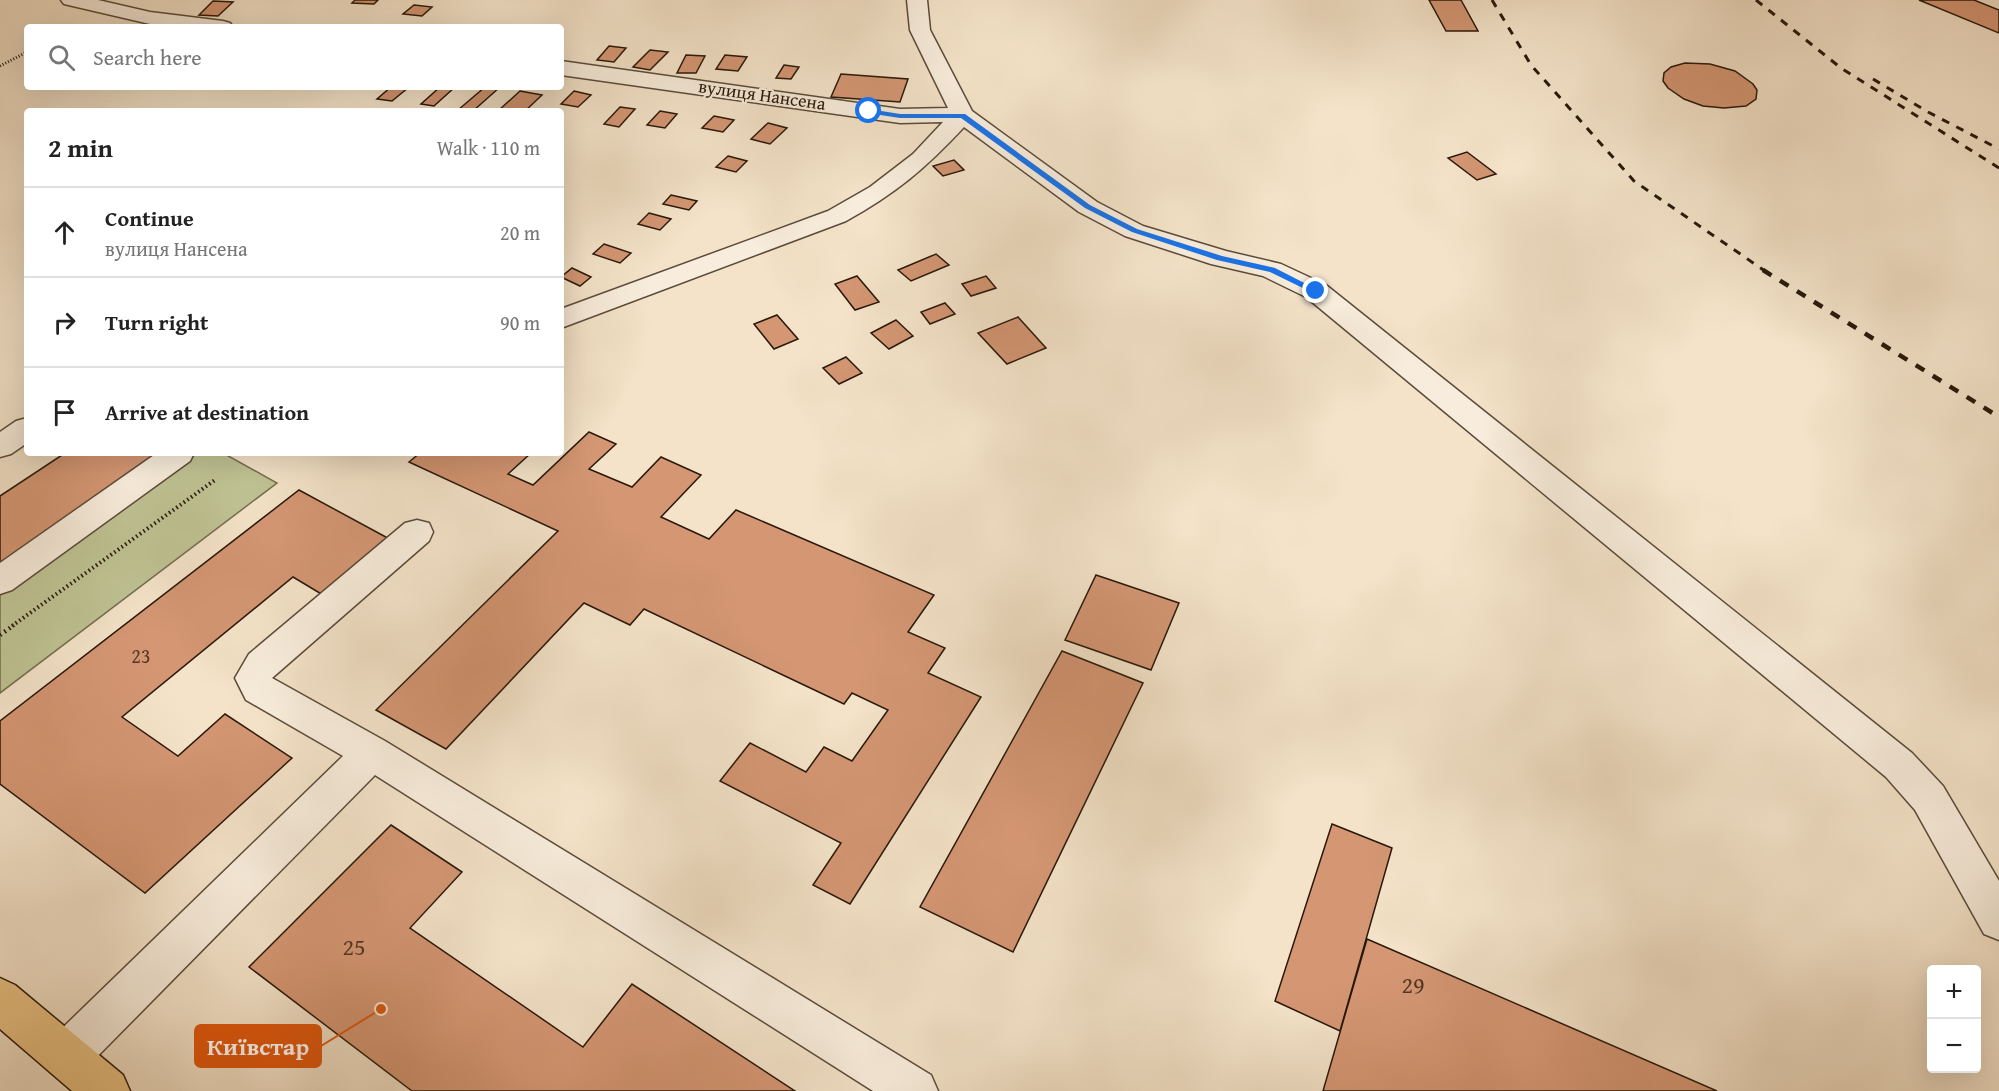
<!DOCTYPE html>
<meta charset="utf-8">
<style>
body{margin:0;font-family:"Gentium Book Plus",serif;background:#f6f6f6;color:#222}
.controls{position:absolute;right:18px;bottom:18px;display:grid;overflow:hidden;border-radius:6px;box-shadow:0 6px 24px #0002}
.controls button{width:54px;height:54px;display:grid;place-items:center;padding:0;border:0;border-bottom:2px solid #e0e0e0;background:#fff;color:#222;font:30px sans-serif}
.stop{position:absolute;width:18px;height:18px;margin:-14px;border:4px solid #1a73e8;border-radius:50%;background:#fff}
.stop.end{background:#1a73e8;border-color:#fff;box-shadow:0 2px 6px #0008}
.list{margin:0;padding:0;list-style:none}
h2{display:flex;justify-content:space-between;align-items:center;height:78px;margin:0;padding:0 24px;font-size:26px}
h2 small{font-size:20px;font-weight:400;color:#767676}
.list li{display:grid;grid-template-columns:39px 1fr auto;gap:18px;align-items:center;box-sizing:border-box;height:90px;padding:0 24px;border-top:2px solid #e0e0e0}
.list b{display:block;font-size:22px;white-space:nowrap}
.list p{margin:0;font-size:20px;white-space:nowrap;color:#767676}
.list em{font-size:20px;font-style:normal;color:#767676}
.icon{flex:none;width:33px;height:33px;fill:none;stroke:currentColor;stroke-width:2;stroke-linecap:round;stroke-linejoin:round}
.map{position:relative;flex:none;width:1999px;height:1091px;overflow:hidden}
.search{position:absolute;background:#fff;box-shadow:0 6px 24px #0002;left:24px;top:24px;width:540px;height:66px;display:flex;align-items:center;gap:15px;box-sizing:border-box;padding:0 21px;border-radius:6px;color:#767676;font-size:22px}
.panel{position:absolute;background:#fff;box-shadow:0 6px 24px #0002;left:24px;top:108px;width:540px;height:348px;border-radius:6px}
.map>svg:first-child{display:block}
.green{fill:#bfc394;stroke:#746e4f;stroke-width:1.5}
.building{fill:#d49673;stroke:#28180a;stroke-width:1.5}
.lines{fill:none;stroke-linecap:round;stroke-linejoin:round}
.minor-casing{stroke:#5b4b3a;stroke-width:3}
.major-casing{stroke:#28180a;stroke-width:3}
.path-far2{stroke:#28180a;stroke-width:3;stroke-dasharray:1 2;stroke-linecap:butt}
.path-far1{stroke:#28180a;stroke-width:4;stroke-dasharray:1.5 3;stroke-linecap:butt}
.path{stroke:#28180a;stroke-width:4.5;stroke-dasharray:1.5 4;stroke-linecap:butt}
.minor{fill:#f8eddc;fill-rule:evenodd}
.major{fill:#eac284;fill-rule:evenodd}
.rail-far1{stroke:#28180a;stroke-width:3;stroke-dasharray:8 8;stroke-linecap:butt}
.rail{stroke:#28180a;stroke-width:4.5;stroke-dasharray:10 10;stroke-linecap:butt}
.route{fill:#1a73e8}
.labels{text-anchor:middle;stroke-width:4.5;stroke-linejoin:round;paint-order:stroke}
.far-street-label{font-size:18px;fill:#28180a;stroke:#f8eddc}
.number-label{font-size:20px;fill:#533824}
.near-number-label{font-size:24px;fill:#533824}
.leader{fill:none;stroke:#de560c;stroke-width:2}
.callout-dot{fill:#de560c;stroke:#f8eddc;stroke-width:2}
.callout{fill:#de560c;stroke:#de560c;stroke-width:2}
.callout-label{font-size:24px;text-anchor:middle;font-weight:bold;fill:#fff}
</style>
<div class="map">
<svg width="1999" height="1091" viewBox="0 0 1999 1091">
<rect width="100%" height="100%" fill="#f4e3c9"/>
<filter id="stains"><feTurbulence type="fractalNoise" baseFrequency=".00333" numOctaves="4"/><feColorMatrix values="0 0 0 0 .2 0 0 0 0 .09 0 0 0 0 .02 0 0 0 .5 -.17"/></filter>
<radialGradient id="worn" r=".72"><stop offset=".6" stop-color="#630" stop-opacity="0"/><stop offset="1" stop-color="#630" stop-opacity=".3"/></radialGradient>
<path class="green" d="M191,453H223L277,483L0,693V588Z"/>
<g class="building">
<path d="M355,0H378L374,4L352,3Z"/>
<path d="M1429,0H1461L1478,31H1446Z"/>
<path d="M1919,0H1974L1999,10V33Z"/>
<path d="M213,1L233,2L218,16L199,15Z"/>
<path d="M414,5L432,7L422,16L403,14Z"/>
<path d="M609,46L626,48L614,62L597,60Z"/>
<path d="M650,50L668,52L650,70L633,67Z"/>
<path d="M686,55L705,56L696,73H677Z"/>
<path d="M725,55L747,57L738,71L716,69Z"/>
<path d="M1685,63L1710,64L1735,71L1753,84L1757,90L1756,99L1746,106L1724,108L1703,106L1684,99L1668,88L1663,81L1664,73L1671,67Z"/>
<path d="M784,65L799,67L791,79L776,78Z"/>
<path d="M841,74L908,79L900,102L831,97Z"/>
<path d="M391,87H409L392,101L377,99Z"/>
<path d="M440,87H455L434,106L421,104Z"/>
<path d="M485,87H500L473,111L458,110Z"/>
<path d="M520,91L542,95L525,111H498Z"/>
<path d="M574,91L591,95L578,107L561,104Z"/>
<path d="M620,107L635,109L619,127L604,124Z"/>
<path d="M660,111L677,114L665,128L647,125Z"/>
<path d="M714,116L734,120L723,132L702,128Z"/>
<path d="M768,123L787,128L770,144L751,139Z"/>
<path d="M1467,152L1496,174L1477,180L1448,158Z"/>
<path d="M728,156L747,161L736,172L716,167Z"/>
<path d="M954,160L964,170L943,176L933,166Z"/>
<path d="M671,195L697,201L689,210L663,204Z"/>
<path d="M649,213L671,219L660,230L638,224Z"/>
<path d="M604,244L631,253L620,263L593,254Z"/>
<path d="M936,254L949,265L911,281L898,270Z"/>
<path d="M572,268L591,277L580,286L561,277Z"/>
<path d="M857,276L879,302L855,310L835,284Z"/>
<path d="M986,276L996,288L971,296L962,284Z"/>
<path d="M945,303L955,314L930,324L921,312Z"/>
<path d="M777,315L798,339L774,349L754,324Z"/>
<path d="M1018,317L1046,348L1007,364L978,333Z"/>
<path d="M896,320L913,336L889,349L871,333Z"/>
<path d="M846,357L862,373L839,384L823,368Z"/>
<path d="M589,432L616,444L589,469L632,487L661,457L701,475L661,517L709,539L736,510L934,595L908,632L945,648L928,673L981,697L850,904L813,885L841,843L720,781L750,743L806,772L824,747L852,761L888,710L852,693L844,704L644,609L630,625L584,603L446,749L376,710L558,531L409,462L420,453H531L508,474L533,485Z"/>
<path d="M65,453H163L0,568V496Z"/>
<path d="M299,490L395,542L328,598L293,577L122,717L178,756L225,714L292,758L145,893L0,784V721Z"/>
<path d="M1096,575L1179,603L1151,670L1065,640Z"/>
<path d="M1062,651L1143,683L1013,952L920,907Z"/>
<path d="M1332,824L1392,848L1340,1031L1275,1001Z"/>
<path d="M391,825L462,872L410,928L583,1047L632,984L795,1091H412L249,967Z"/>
<path d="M1367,939L1717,1091H1323Z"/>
</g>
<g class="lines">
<g class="minor-casing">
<g id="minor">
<path d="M61,0H98L150,12L223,21L230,23L233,27H172L150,24L64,4Z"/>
<path d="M907,0H927L930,30L972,111L1097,202L1143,226L1226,251L1281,264L1326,285L1912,753L1943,786L1999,881V940L1984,934L1915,810L1886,777L1306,297L1263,276L1211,264L1125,236L1079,212L964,127C925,169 896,193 846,221L561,328V309L828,211L870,187L913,154L943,122L900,123L561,75V61L900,109L948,108L910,30Z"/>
<path d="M27,418V443L11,454L0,457V432L16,421Z"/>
<path d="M157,453H194L190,461L12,590L0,594V563Z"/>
<path d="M417,520L429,523L433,532L429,541L272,678L385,741L931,1075L938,1091H873L375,775L82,1072L66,1078L50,1072L44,1056L50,1040L343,756L246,700L235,678L249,654L405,523Z"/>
</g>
</g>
<g class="major-casing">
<path id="major" d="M0,978L15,985L123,1075L130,1091H72L0,1029Z"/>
</g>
<path class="path-far2" d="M0,66L27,52"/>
<path class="path-far1" d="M12,626L215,480"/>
<path class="path" d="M0,635L14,625"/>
<use href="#minor" class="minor"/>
<use href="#major" class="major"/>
<g class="rail-far1">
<path d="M1492,0L1531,65L1634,181L1765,271"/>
<path d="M1756,0L1841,68L1999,168"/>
<path d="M1873,79L1928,112L1999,149"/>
</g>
<path class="rail" d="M1763,270L1999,417"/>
</g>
<path class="route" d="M869,109L900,114H965L1090,205L1137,229L1222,256L1275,268L1320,291L1313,293L1270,272L1217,260L1132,232L1085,208L961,118H900L867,113Z"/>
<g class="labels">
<g class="far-street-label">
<text transform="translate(762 95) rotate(8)" y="6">вулиця Нансена</text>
</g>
<g class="number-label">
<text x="141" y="663">23</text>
</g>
<g class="near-number-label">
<text x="354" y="955">25</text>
<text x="1413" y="993">29</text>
</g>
</g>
<path class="leader" d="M381 1009L321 1046"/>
<circle class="callout-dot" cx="381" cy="1009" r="6"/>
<rect class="callout" x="195" y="1025" width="126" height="42" rx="6"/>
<g class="callout-label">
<text x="258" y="1055">Київстар</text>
</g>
<rect width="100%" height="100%" filter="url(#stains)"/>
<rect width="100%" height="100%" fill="url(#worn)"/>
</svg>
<div class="controls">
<button>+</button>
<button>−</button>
</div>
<div class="stop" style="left:869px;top:111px"></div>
<div class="stop end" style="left:1316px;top:291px"></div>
<div class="search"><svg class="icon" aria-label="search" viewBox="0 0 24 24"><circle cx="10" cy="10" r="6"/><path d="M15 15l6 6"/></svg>Search here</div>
<section class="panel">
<h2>2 min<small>Walk · 110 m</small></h2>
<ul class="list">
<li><svg class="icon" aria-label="ahead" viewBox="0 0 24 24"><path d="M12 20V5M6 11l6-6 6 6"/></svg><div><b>Continue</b><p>вулиця Нансена</p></div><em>20 m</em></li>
<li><svg class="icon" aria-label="right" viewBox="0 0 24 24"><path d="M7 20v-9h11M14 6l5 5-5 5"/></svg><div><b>Turn right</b></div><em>90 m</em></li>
<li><svg class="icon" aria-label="arrive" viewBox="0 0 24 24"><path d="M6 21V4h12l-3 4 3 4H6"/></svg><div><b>Arrive at destination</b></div></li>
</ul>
</section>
</div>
